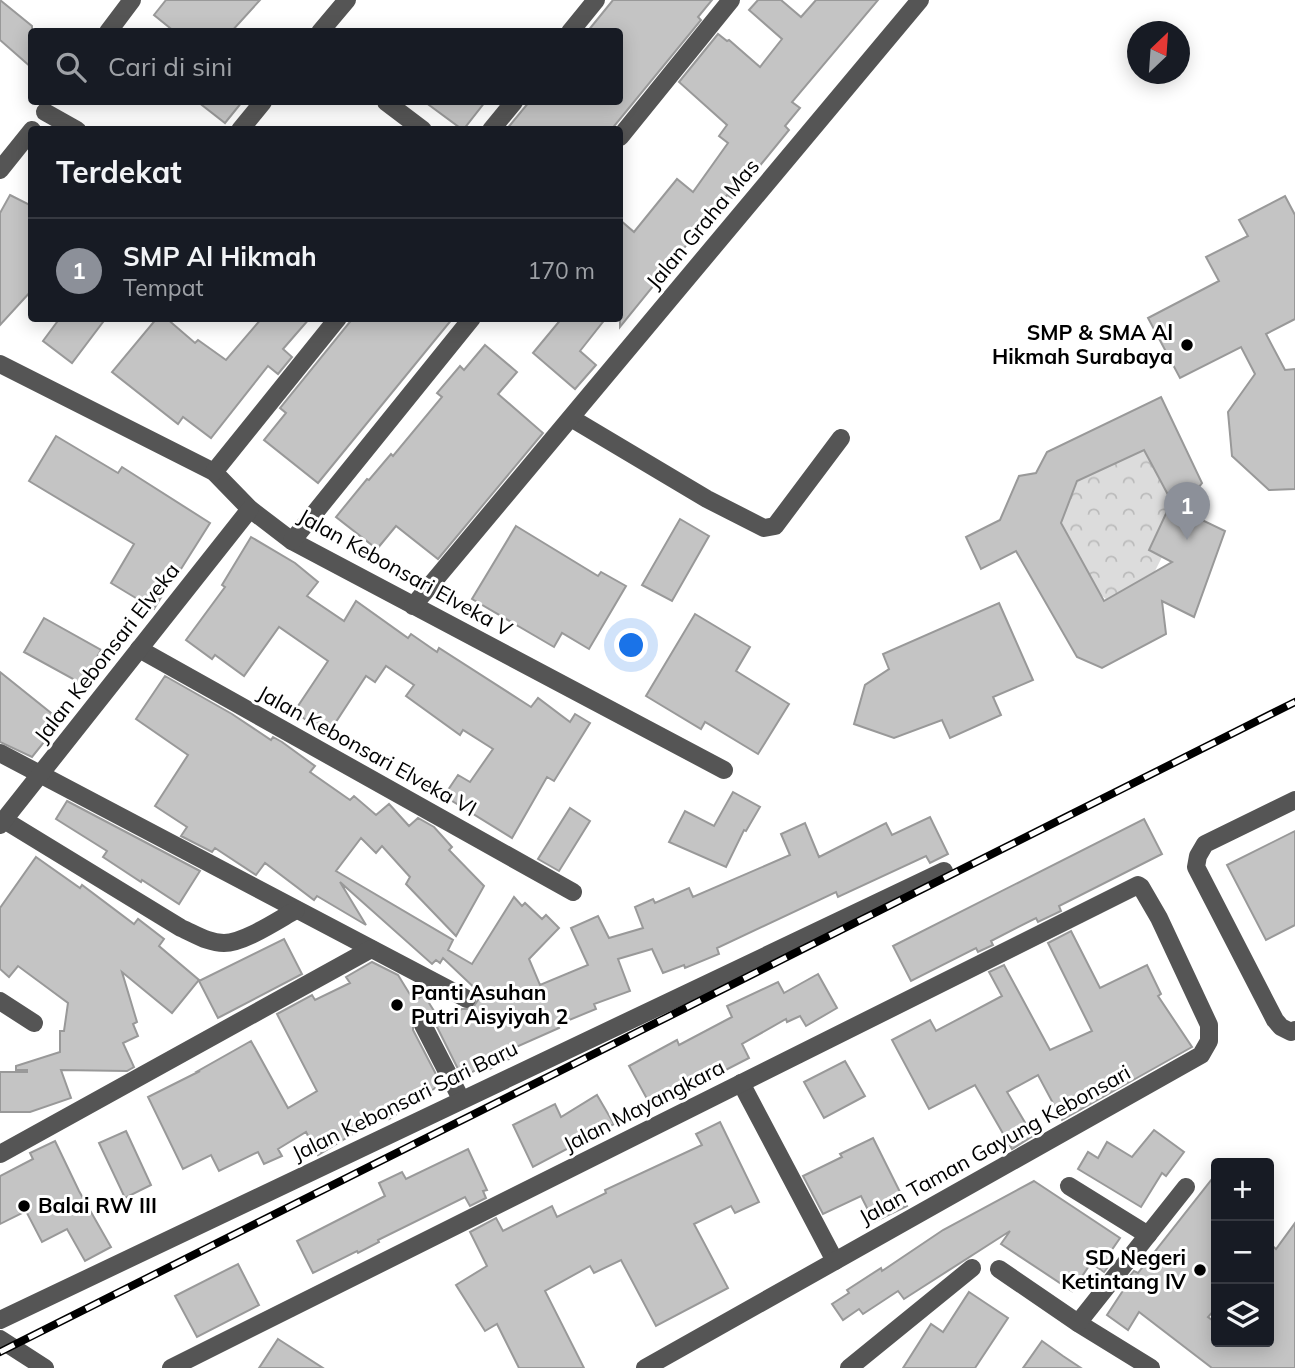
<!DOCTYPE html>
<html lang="id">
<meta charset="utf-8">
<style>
body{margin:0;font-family:Mulish,sans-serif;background:#20242c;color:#f1f3f6}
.controls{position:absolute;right:21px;bottom:21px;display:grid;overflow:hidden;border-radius:7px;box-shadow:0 4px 18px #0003}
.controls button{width:63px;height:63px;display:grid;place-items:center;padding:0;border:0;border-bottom:2px solid #363941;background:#171b24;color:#f1f3f6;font:35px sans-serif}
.compass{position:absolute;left:1127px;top:21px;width:63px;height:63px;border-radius:50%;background:#171b24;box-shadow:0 4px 18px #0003;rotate:25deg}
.you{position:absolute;left:632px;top:646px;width:24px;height:24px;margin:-18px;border:5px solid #fff;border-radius:50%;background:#1a73e8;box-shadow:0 0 0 10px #1a73e833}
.badge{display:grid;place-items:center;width:46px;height:46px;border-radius:50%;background:#8c9099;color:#fff;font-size:23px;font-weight:700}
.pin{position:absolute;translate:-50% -58px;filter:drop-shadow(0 2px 4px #0008)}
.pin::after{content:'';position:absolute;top:37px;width:24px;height:21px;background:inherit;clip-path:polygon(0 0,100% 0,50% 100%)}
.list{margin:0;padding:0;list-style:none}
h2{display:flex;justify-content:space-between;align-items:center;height:91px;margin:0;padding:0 28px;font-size:30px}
h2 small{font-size:23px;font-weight:400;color:#9ea1a6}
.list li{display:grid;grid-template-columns:46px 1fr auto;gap:21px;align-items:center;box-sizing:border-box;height:105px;padding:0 28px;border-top:2px solid #363941}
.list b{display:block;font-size:26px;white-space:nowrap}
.list p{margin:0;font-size:23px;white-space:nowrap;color:#9ea1a6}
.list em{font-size:23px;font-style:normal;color:#9ea1a6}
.icon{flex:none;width:38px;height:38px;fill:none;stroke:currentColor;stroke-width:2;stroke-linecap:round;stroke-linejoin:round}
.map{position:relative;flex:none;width:1295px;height:1368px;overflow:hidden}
.search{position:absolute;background:#171b24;box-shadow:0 4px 18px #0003;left:28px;top:28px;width:595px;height:77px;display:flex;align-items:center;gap:18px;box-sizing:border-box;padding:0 24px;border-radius:7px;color:#9ea1a6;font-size:26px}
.panel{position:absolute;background:#171b24;box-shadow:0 4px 18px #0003;left:28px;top:126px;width:595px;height:196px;border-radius:7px}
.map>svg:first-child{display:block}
.park{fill:url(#park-crowns)}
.building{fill:#c4c4c4;stroke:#999;stroke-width:2;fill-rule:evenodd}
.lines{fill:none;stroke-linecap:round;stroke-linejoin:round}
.minor{stroke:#555;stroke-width:18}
.rail-casing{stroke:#000;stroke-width:8}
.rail{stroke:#fff;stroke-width:5;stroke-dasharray:16;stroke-linecap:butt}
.poi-dot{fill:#000;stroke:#fff;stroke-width:2.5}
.labels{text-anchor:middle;stroke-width:6;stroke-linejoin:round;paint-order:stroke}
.street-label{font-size:21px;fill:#000;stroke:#fff}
.poi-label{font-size:21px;font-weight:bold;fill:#000;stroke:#fff;text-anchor:end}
</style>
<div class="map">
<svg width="1295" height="1368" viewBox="0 0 1295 1368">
<defs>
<pattern id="park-crowns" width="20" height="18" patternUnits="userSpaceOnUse" patternTransform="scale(1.75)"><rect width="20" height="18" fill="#dcdcdc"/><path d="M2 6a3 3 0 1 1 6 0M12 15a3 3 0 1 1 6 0" fill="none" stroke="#bbb"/></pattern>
</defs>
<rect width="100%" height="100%" fill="#fff"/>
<path class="park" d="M1144,450L1177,512L1163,519L1149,549L1162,557L1155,571L1107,600L1101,595L1061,523L1077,481Z"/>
<g class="building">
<path d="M0,0L32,26V68L0,40Z"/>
<path d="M166,0H260L231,32H175L154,15Z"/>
<path d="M613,0H712L698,17L701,20L611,130H506L529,102H620V32H587Z"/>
<path d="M758,0H781L801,17L816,0H878L792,102L800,108L785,126L789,130L758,168L755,165L732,198L727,195L620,327V220L634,232L677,179L693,192L728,143L719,136L727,125L679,82L718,34L727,41L729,40L760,67L782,39L749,10Z"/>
<path d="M198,102H242L225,123Z"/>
<path d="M425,102H485L463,130Z"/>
<path d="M10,195L32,206V290L0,325V213Z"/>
<path d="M1285,196L1295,215V319L1266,334L1285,370L1295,369V489L1269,490L1232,456L1228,412L1255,374L1241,347L1180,378L1148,318L1219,281L1206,257L1248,236L1239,220Z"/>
<path d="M60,318H106L72,363L43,341Z"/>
<path d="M157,318H166L195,343L198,340L226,360L262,318H310L283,349L292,357L278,374L268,366L211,438L183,417L178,424L112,372Z"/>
<path d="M353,318H453L318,483L264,440L286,413L280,408Z"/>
<path d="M562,318H606L580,351L596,365L575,389L533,353Z"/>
<path d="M485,345L517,372L498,394L543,433L438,559L396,526L377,549L336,517L367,479L369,480L391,454L393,456L442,397L437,393L460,366L464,370Z"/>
<path d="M1161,397L1202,483L1181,510L1225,531L1194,617L1162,601L1166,634L1102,668L1077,657L1016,551L981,569L966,537L1000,520L1019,476L1036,473L1047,452ZM1144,450L1174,506L1170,505L1149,550L1172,562L1104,601L1061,523L1077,481Z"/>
<path d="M56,436L118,473L122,467L210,523L181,569L179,568L154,609L111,583L134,544L29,481Z"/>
<path d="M680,519L709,536L672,601L642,585Z"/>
<path d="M516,526L598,576L601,572L626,586L589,649L562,633L554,647L472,599Z"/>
<path d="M251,537L295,563L318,582L307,596L344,621L356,601L408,638L411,634L437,652L439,648L531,707L538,698L570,722L575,714L590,723L554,781L547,777L512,838L444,796L458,775L470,782L493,749L463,730L460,735L406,696L414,685L386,666L375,682L366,676L328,734L294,712L328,661L279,627L244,676L215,655L212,659L186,640L225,587L222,585Z"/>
<path d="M999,603L1033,680L993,697L1001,715L950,738L942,720L894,738L854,724L865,685L889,669L883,654Z"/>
<path d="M695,614L750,647L736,671L789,704L758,754L705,722L701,729L646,696Z"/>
<path d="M44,618L101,650L82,684L24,652Z"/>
<path d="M0,672L61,721L32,757L0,742Z"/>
<path d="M165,676L232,714L271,740L273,737L282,742L315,766L310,772L350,800L354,796L376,815L389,804L409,826L418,818L434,827L452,847L449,850L484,886L456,936L406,884L410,877L382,846L376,853L361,838L336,871L453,940L448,950L472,964L514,897L522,906L525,903L542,919L546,915L559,928L529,959L540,985L588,965L571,928L598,916L609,938L643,928L635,907L653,899L655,903L689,888L693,897L790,855L781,834L805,823L819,857L886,823L892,835L930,817L948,854L930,863L926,856L838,897L836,892L717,948L719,954L685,968L684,965L663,973L652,949L618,959L630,991L594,1004L596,1009L557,1025L559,1028L505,1052L509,1059L490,1069L487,1063L469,1074L466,1069L460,1073L433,1019L424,1014L418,1015L413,1019V1030L441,1084L403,1110L389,1119L386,1114L318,1155L306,1132L278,1149L282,1156L264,1164L258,1152L219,1171L211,1155L183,1169L148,1097L200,1071H198L251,1041L288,1108L317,1091L277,1014L312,995L315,1000L350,983L346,977L372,962L398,975L414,1001L424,995L441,1022L462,1009H472L478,1000L483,996L443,958L440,963L436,960L432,964L340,882L366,925L317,896L314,900L265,863L256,875L215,848L212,852L181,836L187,827L155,806L188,755L136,719Z"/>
<path d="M733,792L760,807L746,831L744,830L726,867L669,842L685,811L714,826Z"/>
<path d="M67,801L200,871L179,904L142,880L141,882L103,857L107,851L56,819Z"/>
<path d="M570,808L590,821L559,871L538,859Z"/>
<path d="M1144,819L1162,854L1059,906L1061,911L1038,922L1036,918L991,941L993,945L978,952L976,948L911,981L893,946Z"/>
<path d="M1295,831V925L1266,940L1227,865Z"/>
<path d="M36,857L80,888L82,885L134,924L138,919L164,939L159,946L199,980L172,1013L122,972L137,1022L133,1024L138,1036L123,1043L134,1067L127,1071L61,1070L71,1098L30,1112H0V1072H27V1070H16V1066L60,1052V1031H64L68,1003L18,966L9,977L0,969V908Z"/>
<path d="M1071,931L1100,988L1147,965L1161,994L1158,996L1192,1047L1062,1120L1038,1075L1007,1092L1033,1136L1012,1149L975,1085L929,1109L892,1040L930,1020L936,1031L1002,996L989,972L1004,965L1050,1050L1092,1031L1048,943Z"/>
<path d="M284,939L302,974L218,1018L199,981Z"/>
<path d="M818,974L837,1008L806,1026L800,1016L787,1022L786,1019L742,1044L749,1058L652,1108L629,1066L677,1040L679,1045L732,1017L727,1006L778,982L784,993Z"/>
<path d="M845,1061L865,1096L824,1118L804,1082Z"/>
<path d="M597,1095L614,1124L533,1167L513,1125L555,1104L561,1117Z"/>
<path d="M720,1122L759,1202L735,1213L731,1206L694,1224L728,1288L656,1326L621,1260L594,1273L590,1266L545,1291L584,1368H519L497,1324L485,1331L456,1285L487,1266L470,1232L496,1218L503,1231L552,1206L557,1217L606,1193L605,1190L702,1145L696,1134Z"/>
<path d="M1154,1130L1184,1152L1166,1176L1162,1173L1141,1207L1078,1169L1088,1152L1098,1158L1107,1142L1132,1157Z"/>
<path d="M126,1131L151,1185L125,1198L99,1143Z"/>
<path d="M873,1138L907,1206L874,1222L861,1196L823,1214L803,1176L842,1157L840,1154Z"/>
<path d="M55,1141L79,1191L111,1247L85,1261L67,1229L42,1242L26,1211L0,1224V1176L33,1159L30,1153Z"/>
<path d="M468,1149L487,1190L483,1191L486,1198L470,1206L465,1197L378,1240L379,1242L358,1253L357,1251L313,1273L297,1241L385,1196L379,1183L402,1172L406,1179Z"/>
<path d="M1216,1174V1308L1208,1317L1216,1323V1342H1269V1243L1276,1249L1295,1223V1368H1212L1139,1312L1128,1330L1107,1315L1126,1286L1123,1284L1134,1271L1138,1273Z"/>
<path d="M1034,1181L1120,1238L1109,1254L1115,1258L1104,1272L1091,1263L1072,1291L1001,1244L1010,1231L904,1299L898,1291L863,1314L859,1309L843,1320L832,1304L849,1293L847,1290L881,1268L882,1271L943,1230Z"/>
<path d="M238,1264L259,1305L197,1337L175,1296Z"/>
<path d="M969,1292L1008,1318L975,1368H903L931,1324L943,1332Z"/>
<path d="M278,1339L323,1368H259Z"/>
<path d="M1042,1341L1063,1356L1081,1368H1023Z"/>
</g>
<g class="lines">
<g class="minor">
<path d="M108,32L132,0"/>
<path d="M320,32L347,0"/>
<path d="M570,32L596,0"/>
<path d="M386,102L423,130"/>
<path d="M45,112L77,130"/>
<path d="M240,130L263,102"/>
<path d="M491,130L514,102"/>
<path d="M620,137L731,0"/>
<path d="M0,170L32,130"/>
<path d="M0,364L214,472L250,509L292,541L724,770"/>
<path d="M571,418L707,499L764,528L775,526L841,438"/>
<path d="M214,472L338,318"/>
<path d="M292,541L472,318"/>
<path d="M413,606L920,0"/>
<path d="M139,649L573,892"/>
<path d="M0,753L467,999"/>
<path d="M1295,800L1205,844L1198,856L1196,867L1275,1020L1281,1027L1291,1032L1295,1030"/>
<path d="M4,820L181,928C195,934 208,943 224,943C244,943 278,920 296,910"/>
<path d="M0,825L250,509"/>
<path d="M0,1001L34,1023"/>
<path d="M423,1025L461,1099"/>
<path d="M741,1083L835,1261"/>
<path d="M0,1154L371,949"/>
<path d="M1069,1186L1148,1235"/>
<path d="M999,1269L1078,1323L1151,1368"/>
<path d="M0,1320L944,871"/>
<path d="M1078,1323L1186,1187"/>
<path d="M0,1339L45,1368"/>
<path d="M171,1368L1138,885L1141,887L1159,918L1209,1025V1041L1201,1055L645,1368"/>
<path d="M849,1368L972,1268"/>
</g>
<g class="rail-casing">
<path id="rail" d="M0,1352L1295,702"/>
</g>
<use href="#rail" class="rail"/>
</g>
<g class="poi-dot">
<circle cx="1187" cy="345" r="7"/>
<circle cx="397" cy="1005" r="7"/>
<circle cx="24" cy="1206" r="7"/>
<circle cx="1200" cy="1270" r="7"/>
</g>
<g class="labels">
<g class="street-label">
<text transform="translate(703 224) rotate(-50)" y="7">Jalan Graha Mas</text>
<text transform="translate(405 573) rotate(29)" y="7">Jalan Kebonsari Elveka V</text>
<text transform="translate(107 653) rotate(-52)" y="7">Jalan Kebonsari Elveka</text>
<text transform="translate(367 751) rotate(29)" y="7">Jalan Kebonsari Elveka VI</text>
<text transform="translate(405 1101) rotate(-26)" y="7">Jalan Kebonsari Sari Baru</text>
<text transform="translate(644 1106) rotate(-27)" y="7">Jalan Mayangkara</text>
<text transform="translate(995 1145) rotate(-29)" y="7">Jalan Taman Gayung Kebonsari</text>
</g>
<g class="poi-label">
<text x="1173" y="340">SMP &amp; SMA Al<tspan x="1173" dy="24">Hikmah Surabaya</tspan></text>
<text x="411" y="1000" text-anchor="start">Panti Asuhan<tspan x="411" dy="24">Putri Aisyiyah 2</tspan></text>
<text x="38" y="1213" text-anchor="start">Balai RW III</text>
<text x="1186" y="1265">SD Negeri<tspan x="1186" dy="24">Ketintang IV</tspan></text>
</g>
</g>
</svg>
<div class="controls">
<button>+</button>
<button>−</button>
<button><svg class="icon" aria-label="layers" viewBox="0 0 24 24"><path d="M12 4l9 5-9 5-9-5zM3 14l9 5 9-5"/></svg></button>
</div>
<svg class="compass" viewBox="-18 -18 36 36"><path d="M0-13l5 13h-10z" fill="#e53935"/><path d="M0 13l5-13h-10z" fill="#9ea1a6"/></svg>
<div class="you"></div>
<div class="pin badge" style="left:1187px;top:540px">1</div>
<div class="search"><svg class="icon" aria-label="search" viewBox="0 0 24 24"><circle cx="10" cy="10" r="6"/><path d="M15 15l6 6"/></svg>Cari di sini</div>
<section class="panel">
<h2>Terdekat<small></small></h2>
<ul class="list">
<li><span class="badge">1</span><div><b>SMP Al Hikmah</b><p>Tempat</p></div><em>170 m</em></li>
</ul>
</section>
</div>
